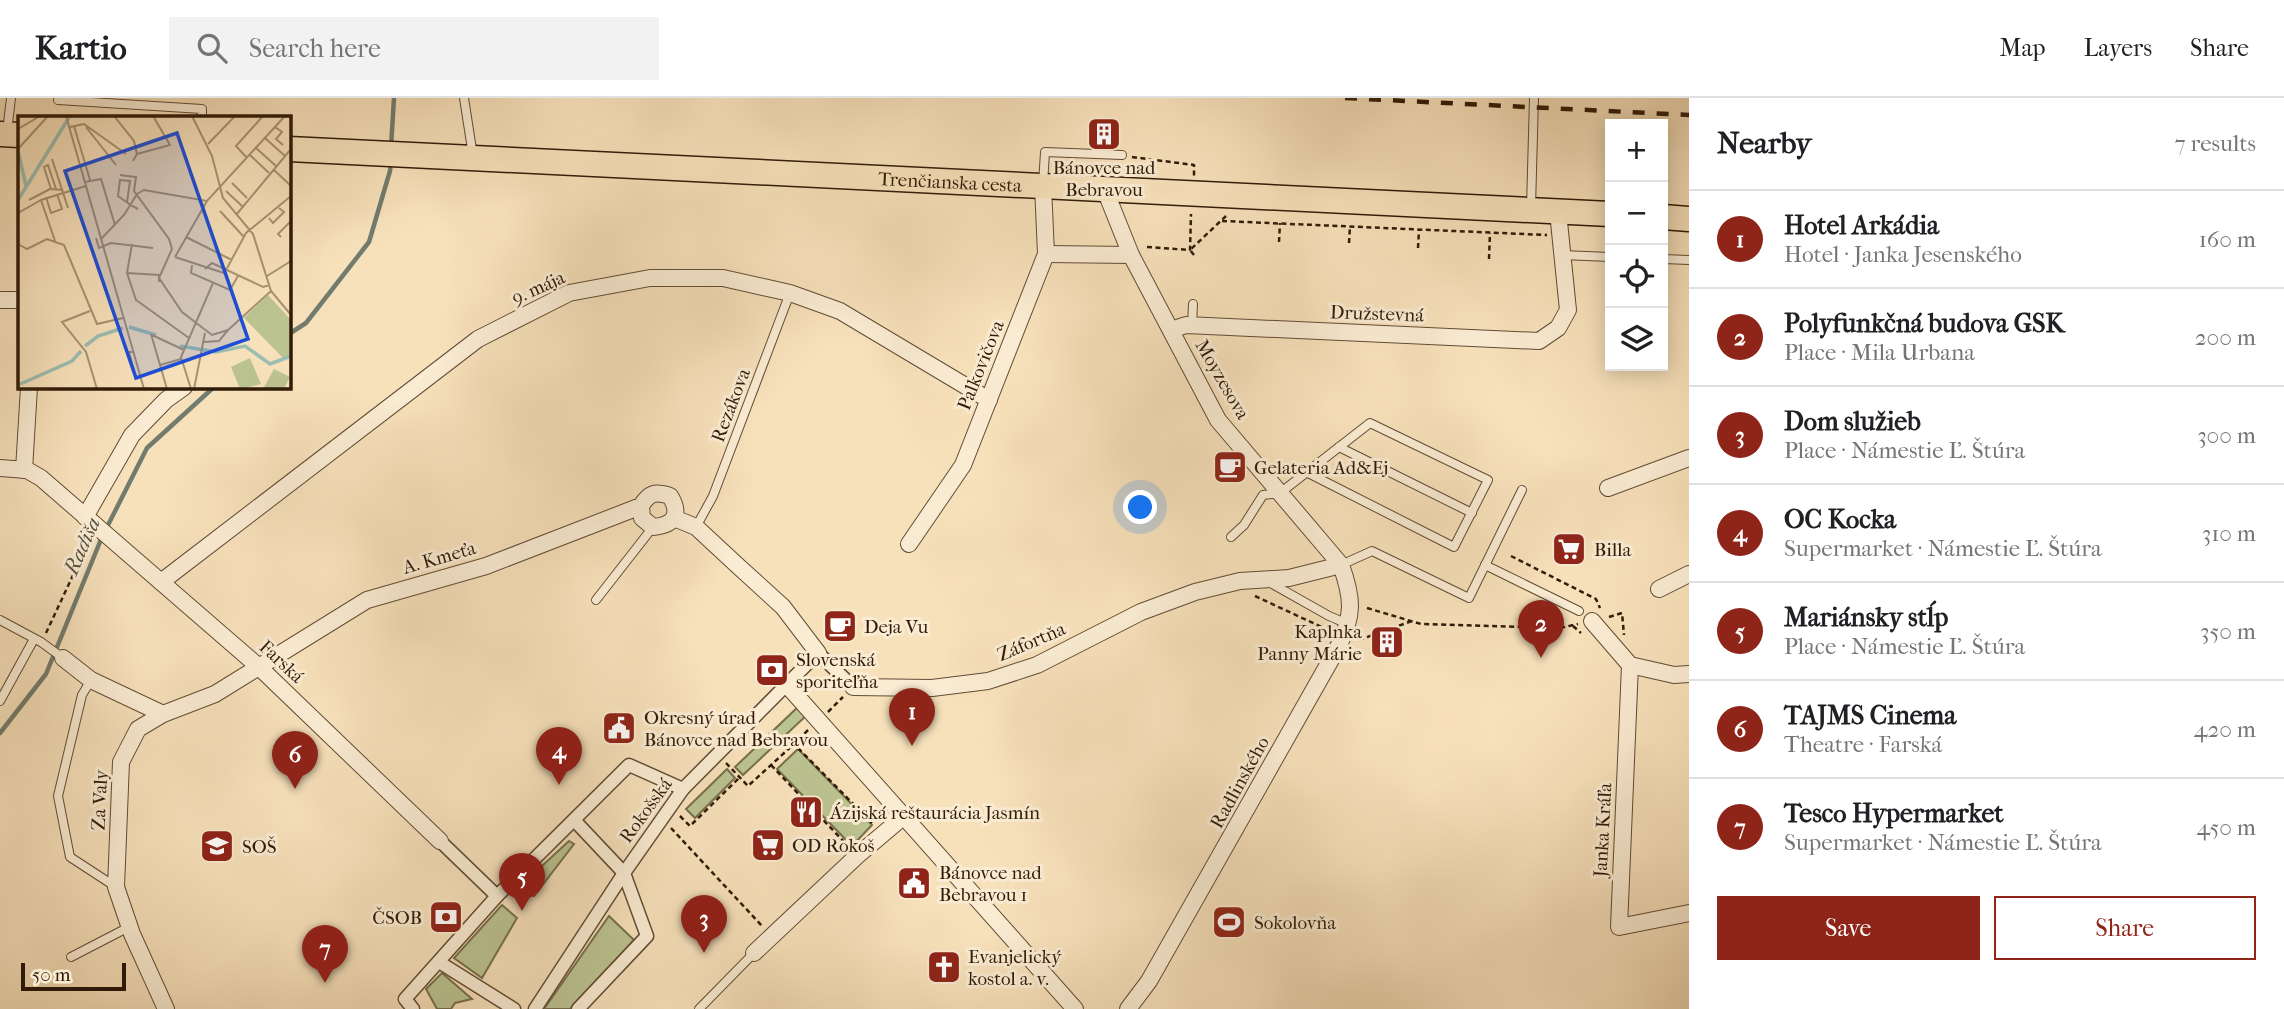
<!DOCTYPE html>
<meta charset="utf-8">
<style>
body{margin:0;font-family:"IM FELL French Canon",serif;background:#f2f2f2;color:#202124}
.controls{position:absolute;right:21px;top:21px;display:grid;overflow:hidden;border-radius:0px;box-shadow:0 4px 18px #0003}
.controls button{width:63px;height:63px;display:grid;place-items:center;padding:0;border:0;border-bottom:2px solid #e0e0e0;background:#fff;color:#202124;font:35px sans-serif}
.scale{position:absolute;left:21px;bottom:18px;width:105px;box-sizing:border-box;padding-left:7px;border:4px solid #311b08;border-top:0;font-size:19px;line-height:24px;white-space:nowrap;color:#311b08;-webkit-text-stroke:5px #faecd3;paint-order:stroke}
.you{position:absolute;left:1141px;top:410px;width:24px;height:24px;margin:-18px;border:5px solid #fff;border-radius:50%;background:#1a73e8;box-shadow:0 0 0 10px #1a73e833}
.badge{display:grid;place-items:center;width:46px;height:46px;border-radius:50%;background:#8f2418;color:#fff;font-size:23px;font-weight:700}
.pin{position:absolute;translate:-50% -58px;filter:drop-shadow(0 2px 4px #0008)}
.pin::after{content:'';position:absolute;top:37px;width:24px;height:21px;background:inherit;clip-path:polygon(0 0,100% 0,50% 100%)}
.list{margin:0;padding:0;list-style:none}
h2{display:flex;justify-content:space-between;align-items:center;height:91px;margin:0;padding:0 28px;font-size:30px}
h2 small{font-size:23px;font-weight:400;color:#757577}
.list li{display:grid;grid-template-columns:46px 1fr auto;gap:21px;align-items:center;box-sizing:border-box;height:98px;padding:0 28px;border-top:2px solid #e0e0e0}
.list b{display:block;font-size:26px;white-space:nowrap}
.list p{margin:0;font-size:23px;white-space:nowrap;color:#757577}
.list em{font-size:23px;font-style:normal;color:#757577}
.actions{display:flex;gap:14px;padding:21px 28px}
.actions a{flex:1;padding:16px 0;border:2px solid #8f2418;border-radius:0px;text-align:center;font-size:24px;color:#8f2418}
.actions .main{background:#8f2418;color:#fff}
.icon{flex:none;width:38px;height:38px;fill:none;stroke:currentColor;stroke-width:2;stroke-linecap:round;stroke-linejoin:round}
.map{position:relative;flex:none;width:1689px;height:911px;overflow:hidden}
header{display:flex;align-items:center;gap:42px;box-sizing:border-box;height:98px;padding:0 35px;background:#fff;border-bottom:2px solid #e0e0e0}
header strong{font-size:33px}
nav{display:flex;gap:38px;margin-inline-start:auto;font-size:24px}
.search{width:490px;height:63px;background:#f2f2f2;display:flex;align-items:center;gap:18px;box-sizing:border-box;padding:0 24px;border-radius:0px;color:#757577;font-size:26px}
main{display:flex}
aside{flex:1;background:#fff}
.map>svg:first-child{display:block}
.green{fill:#bbc391;stroke:#766f4c;stroke-width:2}
.lines{fill:none;stroke-linecap:round;stroke-linejoin:round}
.stream{stroke:#727c6e;stroke-width:4.5}
.service-casing{stroke:#624c35;stroke-width:10}
.pedestrian-casing{stroke:#624c35;stroke-width:15}
.minor-casing{stroke:#624c35;stroke-width:18}
.primary-casing{stroke:#311b08;stroke-width:27}
.path{stroke:#311b08;stroke-width:2.5;stroke-dasharray:5 3.5;stroke-linecap:butt}
.service{stroke:#faecd3;stroke-width:8}
.pedestrian{stroke:#faecd3;stroke-width:12}
.minor{stroke:#faecd3;stroke-width:16}
.primary{stroke:#f7e1bb;stroke-width:24}
.rail{stroke:#311b08;stroke-width:4.5;stroke-dasharray:12 12;stroke-linecap:butt}
.labels{text-anchor:middle;stroke-width:6;stroke-linejoin:round;paint-order:stroke}
.poi-label{font-size:19px;fill:#311b08;stroke:#faecd3;text-anchor:start}
.street-label{font-size:19px;fill:#311b08;stroke:#faecd3}
.water-label{font-size:21px;font-style:italic;fill:#575444;stroke:#faecd3}
.inset-river{fill:none;stroke:#9dbdb2;stroke-width:3.5}
.inset-road{fill:none;stroke:#a89273;stroke-width:2}
.view{fill:#1d4ed8;fill-opacity:0.15;stroke:#1d4ed8;stroke-width:3.5}
.inset-edge{fill:none;stroke:#311b08;stroke-width:3.5}
</style>
<header>
<strong>Kartio</strong>
<div class="search"><svg class="icon" aria-label="search" viewBox="0 0 24 24"><circle cx="10" cy="10" r="6"/><path d="M15 15l6 6"/></svg>Search here</div>
<nav><a>Map</a><a>Layers</a><a>Share</a></nav>
</header>
<main>
<div class="map">
<svg width="1689" height="911" viewBox="0 0 1689 911">
<rect width="100%" height="100%" fill="#f7e1bb"/>
<filter id="stains"><feTurbulence type="fractalNoise" baseFrequency=".00286" numOctaves="4"/><feColorMatrix values="0 0 0 0 .2 0 0 0 0 .09 0 0 0 0 .02 0 0 0 .5 -.17"/></filter>
<radialGradient id="worn" r=".72"><stop offset=".6" stop-color="#630" stop-opacity="0"/><stop offset="1" stop-color="#630" stop-opacity=".3"/></radialGradient>
<g class="green">
<path d="M800,607L808,616L743,677L735,669Z"/>
<path d="M798,651L872,727L852,748L777,671Z"/>
<path d="M727,671L735,680L695,720L686,711Z"/>
<path d="M569,743L574,746L534,798L517,791Z"/>
<path d="M502,807L517,820L482,880L454,860Z"/>
<path d="M609,818L634,842L570,911H544Z"/>
<path d="M442,875L472,901L455,905L451,911H437L426,891Z"/>
</g>
<g class="lines">
<g class="stream">
<path d="M391,49L394,0"/>
<path d="M289,236L306,225L369,144L390,73L391,65"/>
<path d="M106,431L147,350L214,289"/>
<path d="M0,635L46,576L102,439"/>
</g>
<g class="service-casing">
<g id="service">
<path d="M464,0L473,58"/>
<path d="M58,2L202,11V19"/>
<path d="M7,34L11,0"/>
<path d="M1043,86L1045,54L1122,57"/>
<path d="M1531,109L1534,0"/>
<path d="M1562,157L1610,159"/>
<path d="M1663,161L1689,162"/>
<path d="M1192,227L1193,206"/>
<path d="M1339,349L1472,415"/>
<path d="M696,429L713,398L790,195"/>
<path d="M1231,439L1244,427L1263,397L1280,395L1370,325L1488,382L1454,449L1306,374"/>
<path d="M1341,467L1372,453L1469,500L1522,392"/>
<path d="M1485,467L1579,513"/>
<path d="M1267,483L1329,518L1348,526"/>
<path d="M596,502L653,429"/>
<path d="M0,522L41,544L63,560"/>
<path d="M91,582L82,597L58,698L70,759L116,789"/>
<path d="M0,603L34,541"/>
<path d="M71,859L129,829"/>
<path d="M699,911L754,855"/>
</g>
</g>
<g class="pedestrian-casing">
<g id="pedestrian">
<path d="M574,722L624,775L647,838L578,911"/>
<path d="M440,743L497,798"/>
<path d="M439,864L514,911"/>
<path d="M413,911L405,901L497,798L629,667L683,691"/>
<path d="M535,911L624,775L683,691L818,555L853,589"/>
</g>
</g>
<g class="minor-casing">
<g id="minor">
<path d="M1105,92L1131,157L1218,322L1341,467C1353,501 1354,517 1338,549L1149,883L1128,911"/>
<path d="M1046,156L1131,157"/>
<path d="M0,202H19"/>
<path d="M1171,232L1186,227L1539,243L1558,230L1568,212L1558,114"/>
<path d="M0,370L27,372L41,380L259,569L440,743"/>
<path d="M24,372L29,289"/>
<path d="M1608,390L1689,360"/>
<path d="M85,419L132,337L166,302L184,289"/>
<path d="M674,420L696,429L738,468L783,509L818,555"/>
<path d="M909,446L963,367L1046,156L1043,88"/>
<path d="M161,484L478,241L569,195L650,180H723L790,195L840,213L989,302"/>
<path d="M1659,491L1689,476"/>
<path d="M1592,523L1630,567L1674,577L1689,576"/>
<path d="M63,560L91,582L163,616"/>
<path d="M1630,567L1619,829L1689,815"/>
<path d="M787,587L1075,911"/>
<path d="M853,589L932,590L988,583L1037,567L1141,514L1195,494L1240,483L1289,480L1341,467"/>
<path d="M754,855L857,758L903,719"/>
<path d="M166,911L132,836L116,789L121,664L138,631L163,616L215,596L367,502L486,468L641,408L642,420L653,429C675,427 681,416 670,398C655,393 649,395 641,408"/>
</g>
</g>
<g class="primary-casing">
<g id="primary">
<path d="M0,36L19,37"/>
<path id="s1" d="M289,51L1610,116"/>
<path d="M1663,119L1689,121"/>
</g>
</g>
<g class="path">
<path d="M1132,59L1194,67V78"/>
<path d="M1222,123L1547,137"/>
<path d="M1279,144L1280,125"/>
<path d="M1349,145L1350,128"/>
<path d="M1147,149L1190,152L1191,116"/>
<path d="M1418,150L1419,132"/>
<path d="M1194,157L1190,152L1226,118"/>
<path d="M1489,161L1490,135"/>
<path d="M1511,458L1596,501L1600,510"/>
<path d="M1255,498L1328,532"/>
<path d="M1367,510L1421,526L1560,530L1578,526"/>
<path d="M1609,519L1622,515L1624,537"/>
<path d="M1573,528L1581,535"/>
<path d="M46,535L89,443"/>
<path d="M1359,542L1412,523"/>
<path d="M828,614L843,599"/>
<path d="M808,632L794,646L872,725"/>
<path d="M726,665L748,688L794,646"/>
<path d="M771,667L848,748"/>
<path d="M680,718L690,728L740,679"/>
<path d="M671,730L762,828"/>
</g>
<use href="#service" class="service"/>
<use href="#pedestrian" class="pedestrian"/>
<use href="#minor" class="minor"/>
<use href="#primary" class="primary"/>
<path class="rail" d="M1345,0L1689,17"/>
</g>
<defs>
<g id="building-square" transform="scale(1.75)"><rect x="-9" y="-9" width="18" height="18" rx="4" fill="#8f2418" stroke="#faecd3"/><path d="M-4-6H4V6H1V3H-1V6H-4ZM-2.5-4.3h1.7v1.8h-1.7ZM.8-4.3h1.7v1.8H.8ZM-2.5-1h1.7V.8h-1.7ZM.8-1h1.7V.8H.8Z" fill="#fff"/></g>
<g id="cafe-square" transform="scale(1.75)"><rect x="-9" y="-9" width="18" height="18" rx="4" fill="#8f2418" stroke="#faecd3"/><path d="M-5.5-4.5H6V0H3Q3 3.5 0 3.5H-2.5Q-5.5 3.5-5.5 0ZM3-3.2v2h1.7v-2ZM-6 4.5H4V6H-6Z" fill="#fff"/></g>
<g id="supermarket-square" transform="scale(1.75)"><rect x="-9" y="-9" width="18" height="18" rx="4" fill="#8f2418" stroke="#faecd3"/><path d="M-6-5.5h2.5l.6 2H6L4.5 2H-2.5L-4.4-4H-6ZM-1.5 3.2a1.3 1.3 0 1 0 .1 0ZM3 3.2a1.3 1.3 0 1 0 .1 0Z" fill="#fff"/></g>
<g id="bank-square" transform="scale(1.75)"><rect x="-9" y="-9" width="18" height="18" rx="4" fill="#8f2418" stroke="#faecd3"/><path d="M-6-4H6V4H-6ZM0-2.3a2.3 2.3 0 1 0 0 4.6a2.3 2.3 0 1 0 0-4.6Z" fill="#fff"/></g>
<g id="civic-square" transform="scale(1.75)"><rect x="-9" y="-9" width="18" height="18" rx="4" fill="#8f2418" stroke="#faecd3"/><path d="M-.6-6.5H3V-4.5H.6V-3L4-1V1h2V6H-6V1h2V-1L-.6-3ZM-1.2 2.5V6h2.4V2.5Z" fill="#fff"/></g>
<g id="restaurant-square" transform="scale(1.75)"><rect x="-9" y="-9" width="18" height="18" rx="4" fill="#8f2418" stroke="#faecd3"/><path d="M-5-6h1v4h1v-4h1v4h1v-4h1v5L-1.5 .5V6h-2V.5L-5-1ZM5-6V6H3V1.5H1.5Q1.5-4 5-6Z" fill="#fff"/></g>
<g id="school-square" transform="scale(1.75)"><rect x="-9" y="-9" width="18" height="18" rx="4" fill="#8f2418" stroke="#faecd3"/><path d="M0-5L7-2L0 1L-7-2ZM-4 1L0 2.5L4 1V4Q0 6-4 4Z" fill="#fff"/></g>
<g id="stadium-square" transform="scale(1.75)"><rect x="-9" y="-9" width="18" height="18" rx="4" fill="#8f2418" stroke="#faecd3"/><path d="M0-5a6.5 5 0 1 0 0 10a6.5 5 0 1 0 0-10ZM-3.5-1.8h7v3.6h-7Z" fill="#fff"/></g>
<g id="church-square" transform="scale(1.75)"><rect x="-9" y="-9" width="18" height="18" rx="4" fill="#8f2418" stroke="#faecd3"/><path d="M-1.2-6h2.4v3.5h3.3v2.4h-3.3V6h-2.4V-.1h-3.3v-2.4h3.3Z" fill="#fff"/></g>
</defs>
<g fill-rule="evenodd">
<use href="#building-square" x="1104" y="36"/>
<use href="#cafe-square" x="1230" y="369"/>
<use href="#supermarket-square" x="1569" y="451"/>
<use href="#cafe-square" x="840" y="528"/>
<use href="#building-square" x="1387" y="544"/>
<use href="#bank-square" x="772" y="572"/>
<use href="#civic-square" x="619" y="630"/>
<use href="#restaurant-square" x="806" y="714"/>
<use href="#supermarket-square" x="768" y="747"/>
<use href="#school-square" x="217" y="748"/>
<use href="#civic-square" x="914" y="785"/>
<use href="#bank-square" x="446" y="819"/>
<use href="#stadium-square" x="1229" y="824"/>
<use href="#church-square" x="944" y="869"/>
</g>
<g class="labels">
<g class="poi-label">
<text x="1104" y="76" text-anchor="middle">Bánovce nad<tspan x="1104" dy="22">Bebravou</tspan></text>
<text x="1254" y="376">Gelateria Ad&amp;Ej</text>
<text x="1594" y="458">Billa</text>
<text x="864" y="535">Deja Vu</text>
<text x="1362" y="540" text-anchor="end">Kaplnka<tspan x="1362" dy="22">Panny Márie</tspan></text>
<text x="796" y="568">Slovenská<tspan x="796" dy="22">sporiteľňa</tspan></text>
<text x="644" y="626">Okresný úrad<tspan x="644" dy="22">Bánovce nad Bebravou</tspan></text>
<text x="830" y="721">Ázijská reštaurácia Jasmín</text>
<text x="792" y="754">OD Rokoš</text>
<text x="242" y="755">SOŠ</text>
<text x="939" y="781">Bánovce nad<tspan x="939" dy="22">Bebravou 1</tspan></text>
<text x="422" y="826" text-anchor="end">ČSOB</text>
<text x="1254" y="831">Sokolovňa</text>
<text x="968" y="865">Evanjelický<tspan x="968" dy="22">kostol a. v.</tspan></text>
</g>
<g class="street-label">
<text dy="7" stroke="none"><textPath href="#s1" startOffset="662">Trenčianska cesta</textPath></text>
<text transform="translate(538 189) rotate(-24)" y="7">9. mája</text>
<text transform="translate(1377 215) rotate(2)" y="7">Družstevná</text>
<text transform="translate(980 267) rotate(-68)" y="7">Palkovičova</text>
<text transform="translate(1223 281) rotate(60)" y="7">Moyzesova</text>
<text transform="translate(730 307) rotate(-69)" y="7">Rezákova</text>
<text transform="translate(439 459) rotate(-16)" y="7">A. Kmeťa</text>
<text transform="translate(1031 543) rotate(-23)" y="7">Záfortňa</text>
<text transform="translate(282 563) rotate(43)" y="7">Farská</text>
<text transform="translate(1239 684) rotate(-61)" y="7">Radlinského</text>
<text transform="translate(99 702) rotate(-87)" y="7">Za Valy</text>
<text transform="translate(645 712) rotate(-54)" y="7">Rokošská</text>
<text transform="translate(1602 732) rotate(-87)" y="7">Janka Kráľa</text>
</g>
<g class="water-label">
<text transform="translate(82 448) rotate(-66)" y="7">Radiša</text>
</g>
</g>
<g transform="translate(18 18)">
<rect width="273" height="273" fill="#f7e1bb"/>
<path d="M250,179L273,204V239L265,242L226,202ZM232,242L243,268L222,273L213,251ZM256,253L272,261L266,273H245Z" fill="#bbc391"/>
<path class="inset-river" d="M0,35L8,70M0,84L52,0M111,211L138,219M67,230L80,220L105,212M162,230L198,236L227,230L252,248L273,240M0,269L54,245L63,235"/>
<path class="inset-road" d="M48,0L126,273M96,0L116,25L119,38L115,45M174,0L194,40L205,82L235,118L253,175L273,199M56,10L72,64M52,11L66,8L108,38M68,11L98,49M257,11L264,16L258,23L265,29M0,13L22,0M247,22L267,40M190,28L217,0M238,32L258,50M0,33L30,0M119,38L152,29L135,0M232,39L251,57M229,42L218,30L245,0M34,43L50,92M255,53L273,70M102,59L118,61L116,75L151,123L154,133L141,162M67,66L83,63L97,109M214,67L229,82M38,73L30,49L26,51L33,73L45,74M208,75L224,90M119,78L126,74L189,85L267,0M28,81L33,97L44,93L39,78M11,84L32,73M109,86L112,65L102,64L100,80L114,90L120,93M202,95L226,121M0,97L23,84M218,99L273,33M251,102L255,107L266,96L261,92M168,121L214,144M263,121L260,118L273,105M78,122L81,132L93,127L135,132M83,123L106,99L119,78M37,125L23,84L68,70M0,128L9,133L29,123L46,129L79,208L105,202M114,128L109,157L118,184L171,222M157,141L189,85M157,141L209,158M174,149L173,157L212,174L220,160M187,153L194,147L245,171L252,169M208,154L228,117L273,80M109,157L142,159M249,160L273,145M141,166V162L164,196L194,219L210,214L253,175M72,195L44,206L68,236L79,273M133,218L149,273M134,219L166,234M186,226L201,225L210,214M115,236H111L116,255M142,249L163,243M173,273L163,241L195,167M176,273L187,217"/>
<path class="view" d="M159,17L230,223L118,262L47,55Z"/>
<rect width="273" height="273" class="inset-edge"/>
</g>
<rect width="100%" height="100%" filter="url(#stains)"/>
<rect width="100%" height="100%" fill="url(#worn)"/>
</svg>
<div class="controls">
<button>+</button>
<button>−</button>
<button><svg class="icon" aria-label="locate" viewBox="0 0 24 24"><circle cx="12" cy="12" r="6"/><path d="M12 2v4M12 18v4M2 12h4M18 12h4"/></svg></button>
<button><svg class="icon" aria-label="layers" viewBox="0 0 24 24"><path d="M12 4l9 5-9 5-9-5zM3 14l9 5 9-5"/></svg></button>
</div>
<div class="scale">50 m</div>
<div class="you"></div>
<div class="pin badge" style="left:912px;top:648px">1</div>
<div class="pin badge" style="left:1541px;top:560px">2</div>
<div class="pin badge" style="left:704px;top:855px">3</div>
<div class="pin badge" style="left:559px;top:687px">4</div>
<div class="pin badge" style="left:522px;top:813px">5</div>
<div class="pin badge" style="left:295px;top:691px">6</div>
<div class="pin badge" style="left:325px;top:885px">7</div>
</div>
<aside>
<h2>Nearby<small>7 results</small></h2>
<ul class="list">
<li><span class="badge">1</span><div><b>Hotel Arkádia</b><p>Hotel · Janka Jesenského</p></div><em>160 m</em></li>
<li><span class="badge">2</span><div><b>Polyfunkčná budova GSK</b><p>Place · Mila Urbana</p></div><em>200 m</em></li>
<li><span class="badge">3</span><div><b>Dom služieb</b><p>Place · Námestie Ľ. Štúra</p></div><em>300 m</em></li>
<li><span class="badge">4</span><div><b>OC Kocka</b><p>Supermarket · Námestie Ľ. Štúra</p></div><em>310 m</em></li>
<li><span class="badge">5</span><div><b>Mariánsky stĺp</b><p>Place · Námestie Ľ. Štúra</p></div><em>350 m</em></li>
<li><span class="badge">6</span><div><b>TAJMS Cinema</b><p>Theatre · Farská</p></div><em>420 m</em></li>
<li><span class="badge">7</span><div><b>Tesco Hypermarket</b><p>Supermarket · Námestie Ľ. Štúra</p></div><em>450 m</em></li>
</ul>
<div class="actions"><a class="main">Save</a><a>Share</a></div>
</aside>
</main>
